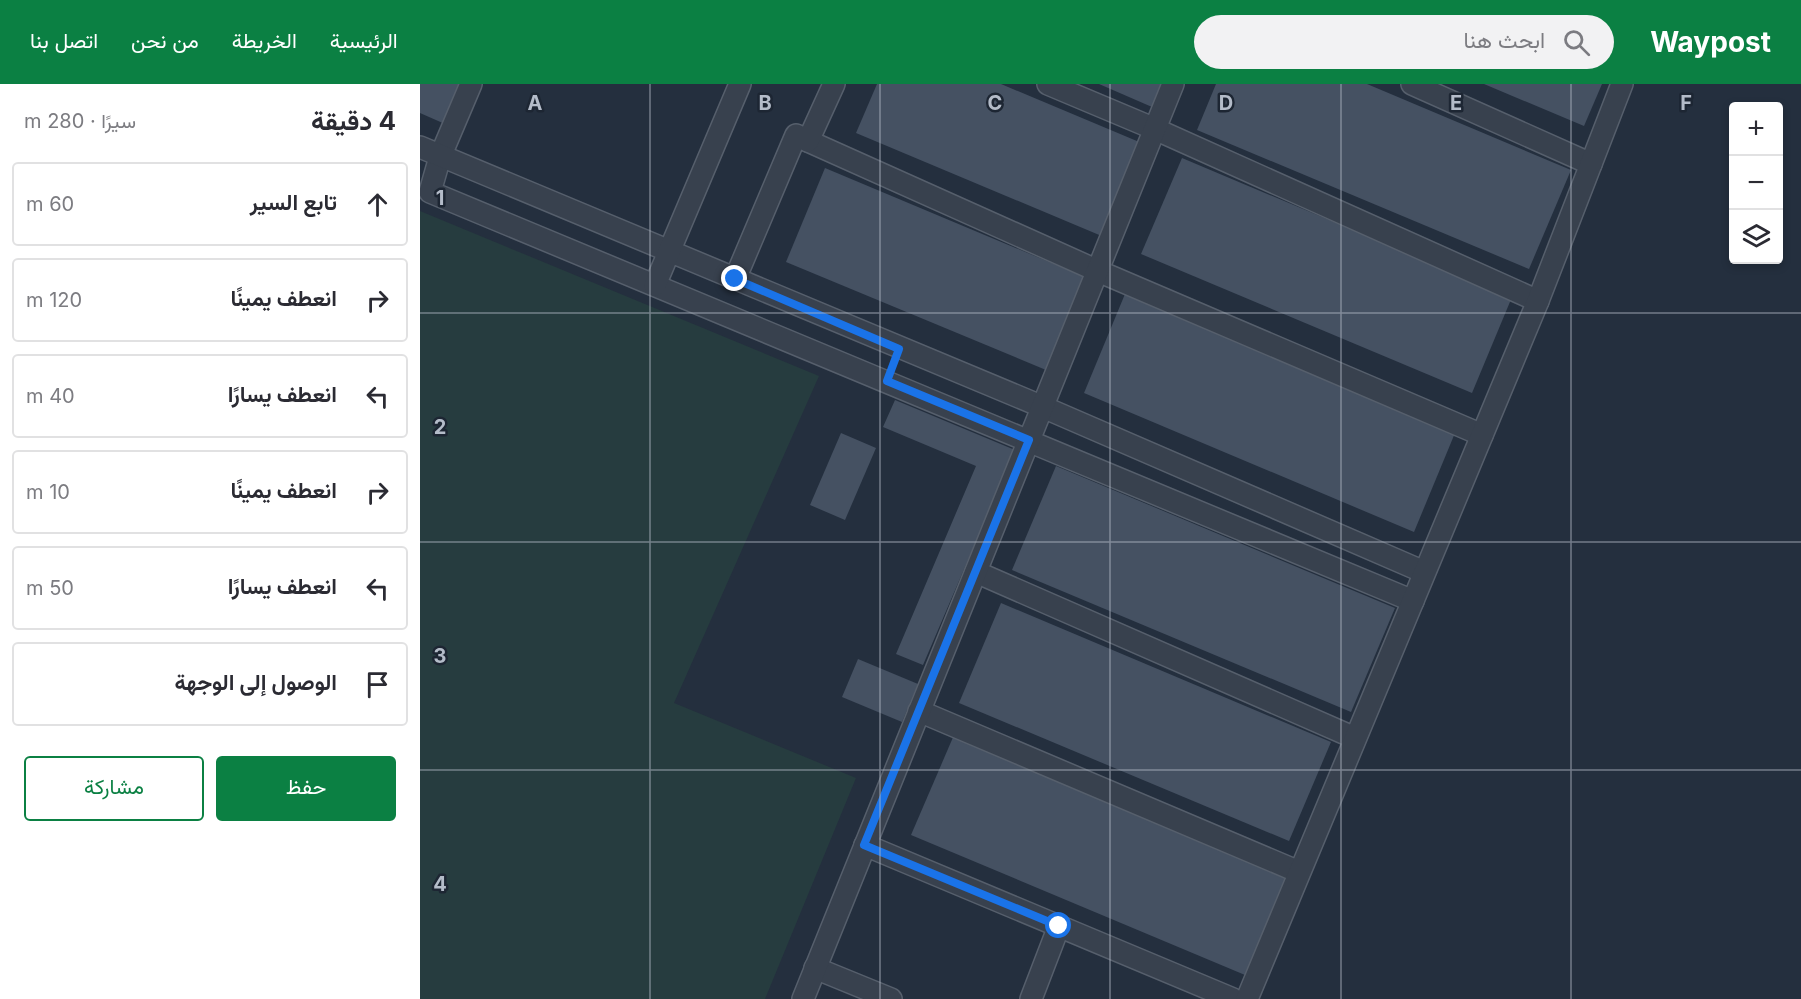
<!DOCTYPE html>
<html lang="ar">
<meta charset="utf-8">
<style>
body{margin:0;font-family:Inter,Vazirmatn,sans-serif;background:#f2f2f3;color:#2b2b33;direction:rtl}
.controls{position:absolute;right:18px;top:18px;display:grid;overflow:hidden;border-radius:6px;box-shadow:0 3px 9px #0003}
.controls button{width:54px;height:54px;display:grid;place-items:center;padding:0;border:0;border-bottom:2px solid #e1e1e2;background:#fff;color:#2b2b33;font:30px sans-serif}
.stop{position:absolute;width:18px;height:18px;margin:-14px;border:4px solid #1a73e8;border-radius:50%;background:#fff}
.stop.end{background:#1a73e8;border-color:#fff;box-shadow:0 2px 6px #0008}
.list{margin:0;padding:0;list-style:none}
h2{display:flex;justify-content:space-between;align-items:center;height:78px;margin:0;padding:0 24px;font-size:26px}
h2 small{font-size:20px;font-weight:400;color:#7c7c81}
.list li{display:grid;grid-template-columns:39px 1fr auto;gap:18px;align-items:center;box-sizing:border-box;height:84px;margin:0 12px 12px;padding:0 12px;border:2px solid #e1e1e2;border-radius:6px}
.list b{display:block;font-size:22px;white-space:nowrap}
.list em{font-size:20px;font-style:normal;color:#7c7c81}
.actions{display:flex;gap:12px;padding:18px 24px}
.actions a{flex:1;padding:14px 0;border:2px solid #0b8043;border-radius:6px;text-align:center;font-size:21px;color:#0b8043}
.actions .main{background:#0b8043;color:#fff}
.icon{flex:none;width:33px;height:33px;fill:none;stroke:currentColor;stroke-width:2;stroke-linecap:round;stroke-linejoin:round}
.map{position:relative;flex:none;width:1381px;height:915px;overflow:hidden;direction:ltr}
header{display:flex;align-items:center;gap:36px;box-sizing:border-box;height:84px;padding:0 30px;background:#0b8043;color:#fff}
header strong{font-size:28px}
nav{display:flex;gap:33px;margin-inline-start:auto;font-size:21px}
.search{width:420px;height:54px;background:#f2f2f3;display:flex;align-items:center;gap:15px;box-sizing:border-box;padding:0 21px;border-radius:33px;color:#7c7c81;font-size:22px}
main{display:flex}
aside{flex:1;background:#fff}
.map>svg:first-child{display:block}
.green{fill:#263c3f}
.building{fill:#455162}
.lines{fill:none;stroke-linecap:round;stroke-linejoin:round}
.minor-casing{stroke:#565f6c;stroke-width:24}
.minor{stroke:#38414e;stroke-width:21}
.route{stroke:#1a73e8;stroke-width:8}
.grid{fill:none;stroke:#b4bcc9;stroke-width:1.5;stroke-opacity:0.55}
.grid-label{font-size:20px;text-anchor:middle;font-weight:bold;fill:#b4bcc9;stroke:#1d2633;stroke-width:5;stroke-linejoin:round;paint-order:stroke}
</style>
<header>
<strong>Waypost</strong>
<div class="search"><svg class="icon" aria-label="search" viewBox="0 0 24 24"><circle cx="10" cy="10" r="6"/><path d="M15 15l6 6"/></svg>ابحث هنا</div>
<nav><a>الرئيسية</a><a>الخريطة</a><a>من نحن</a><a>اتصل بنا</a></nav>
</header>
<main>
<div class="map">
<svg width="1381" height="915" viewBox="0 0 1381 915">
<rect width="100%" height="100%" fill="#242f3e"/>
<path class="green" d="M0,127L399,292L254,619L436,694L345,915H0Z"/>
<g class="building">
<path d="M0,0H42L25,40L0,29Z"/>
<path d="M457,0H581L724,60L684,153L436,49Z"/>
<path d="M679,0H742L732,23Z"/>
<path d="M796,0H947L1151,86L1109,185L777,46Z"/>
<path d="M1064,0H1182L1164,42Z"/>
<path d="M762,74L1092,213L1052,309L721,170Z"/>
<path d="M405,84L665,193L626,286L366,178Z"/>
<path d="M705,210L1035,349L994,448L664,309Z"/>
<path d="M475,316L595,366L503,581L476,570L556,382L463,343Z"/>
<path d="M421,349L456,364L425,436L390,421Z"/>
<path d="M636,382L975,524L931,628L592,486Z"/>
<path d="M581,519L911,658L869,757L539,619Z"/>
<path d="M438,575L498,600L482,638L422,613Z"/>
<path d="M534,651L867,791L825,891L491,751Z"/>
</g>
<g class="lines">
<g class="minor-casing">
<g id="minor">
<path d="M51,0L20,73L10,108L993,517"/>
<path d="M628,0L735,45L1118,217"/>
<path d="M992,0L1171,80"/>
<path d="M388,57L678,187L1062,351"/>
<path d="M0,63L623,323L1004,488"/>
<path d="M315,195L376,51L388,57L414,0"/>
<path d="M235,201L320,0"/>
<path d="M556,488L935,654"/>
<path d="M499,627L879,788"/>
<path d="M445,761L813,915"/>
<path d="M395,884L471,915"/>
<path d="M383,915L753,0"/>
<path d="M611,915L639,842"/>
<path d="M827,915L1118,217L1202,0"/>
</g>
</g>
<use href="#minor" class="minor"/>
</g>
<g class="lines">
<path class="route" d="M315,195L479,265L467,297L609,356L444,761L639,842"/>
</g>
<path class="grid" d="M230,0V915M460,0V915M690,0V915M921,0V915M1151,0V915M0,229H1381M0,458H1381M0,686H1381"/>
<g class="grid-label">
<text x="115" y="26">A</text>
<text x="345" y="26">B</text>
<text x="575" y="26">C</text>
<text x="806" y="26">D</text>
<text x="1036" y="26">E</text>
<text x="1266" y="26">F</text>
<text x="20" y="121">1</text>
<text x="20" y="350">2</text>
<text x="20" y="579">3</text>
<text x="20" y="807">4</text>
</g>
</svg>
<div class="controls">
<button>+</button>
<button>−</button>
<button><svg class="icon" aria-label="layers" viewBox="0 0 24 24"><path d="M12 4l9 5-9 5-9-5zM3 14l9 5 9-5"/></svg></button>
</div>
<div class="stop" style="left:639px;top:842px"></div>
<div class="stop end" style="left:315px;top:195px"></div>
</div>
<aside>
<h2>4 دقيقة<small>سيرًا · 280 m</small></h2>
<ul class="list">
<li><svg class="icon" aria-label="ahead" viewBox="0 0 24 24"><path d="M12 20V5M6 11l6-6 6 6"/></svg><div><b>تابع السير</b></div><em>60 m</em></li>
<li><svg class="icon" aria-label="right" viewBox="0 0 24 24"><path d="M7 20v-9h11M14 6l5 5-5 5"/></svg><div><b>انعطف يمينًا</b></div><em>120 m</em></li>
<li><svg class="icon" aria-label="left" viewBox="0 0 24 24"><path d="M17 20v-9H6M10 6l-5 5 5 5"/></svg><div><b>انعطف يسارًا</b></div><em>40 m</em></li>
<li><svg class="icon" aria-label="right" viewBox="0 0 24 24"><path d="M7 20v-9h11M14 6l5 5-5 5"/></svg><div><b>انعطف يمينًا</b></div><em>10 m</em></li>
<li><svg class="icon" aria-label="left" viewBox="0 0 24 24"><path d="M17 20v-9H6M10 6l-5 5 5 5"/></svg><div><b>انعطف يسارًا</b></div><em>50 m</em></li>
<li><svg class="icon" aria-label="arrive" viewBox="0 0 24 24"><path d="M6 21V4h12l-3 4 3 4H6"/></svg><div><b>الوصول إلى الوجهة</b></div></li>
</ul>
<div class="actions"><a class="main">حفظ</a><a>مشاركة</a></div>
</aside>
</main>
